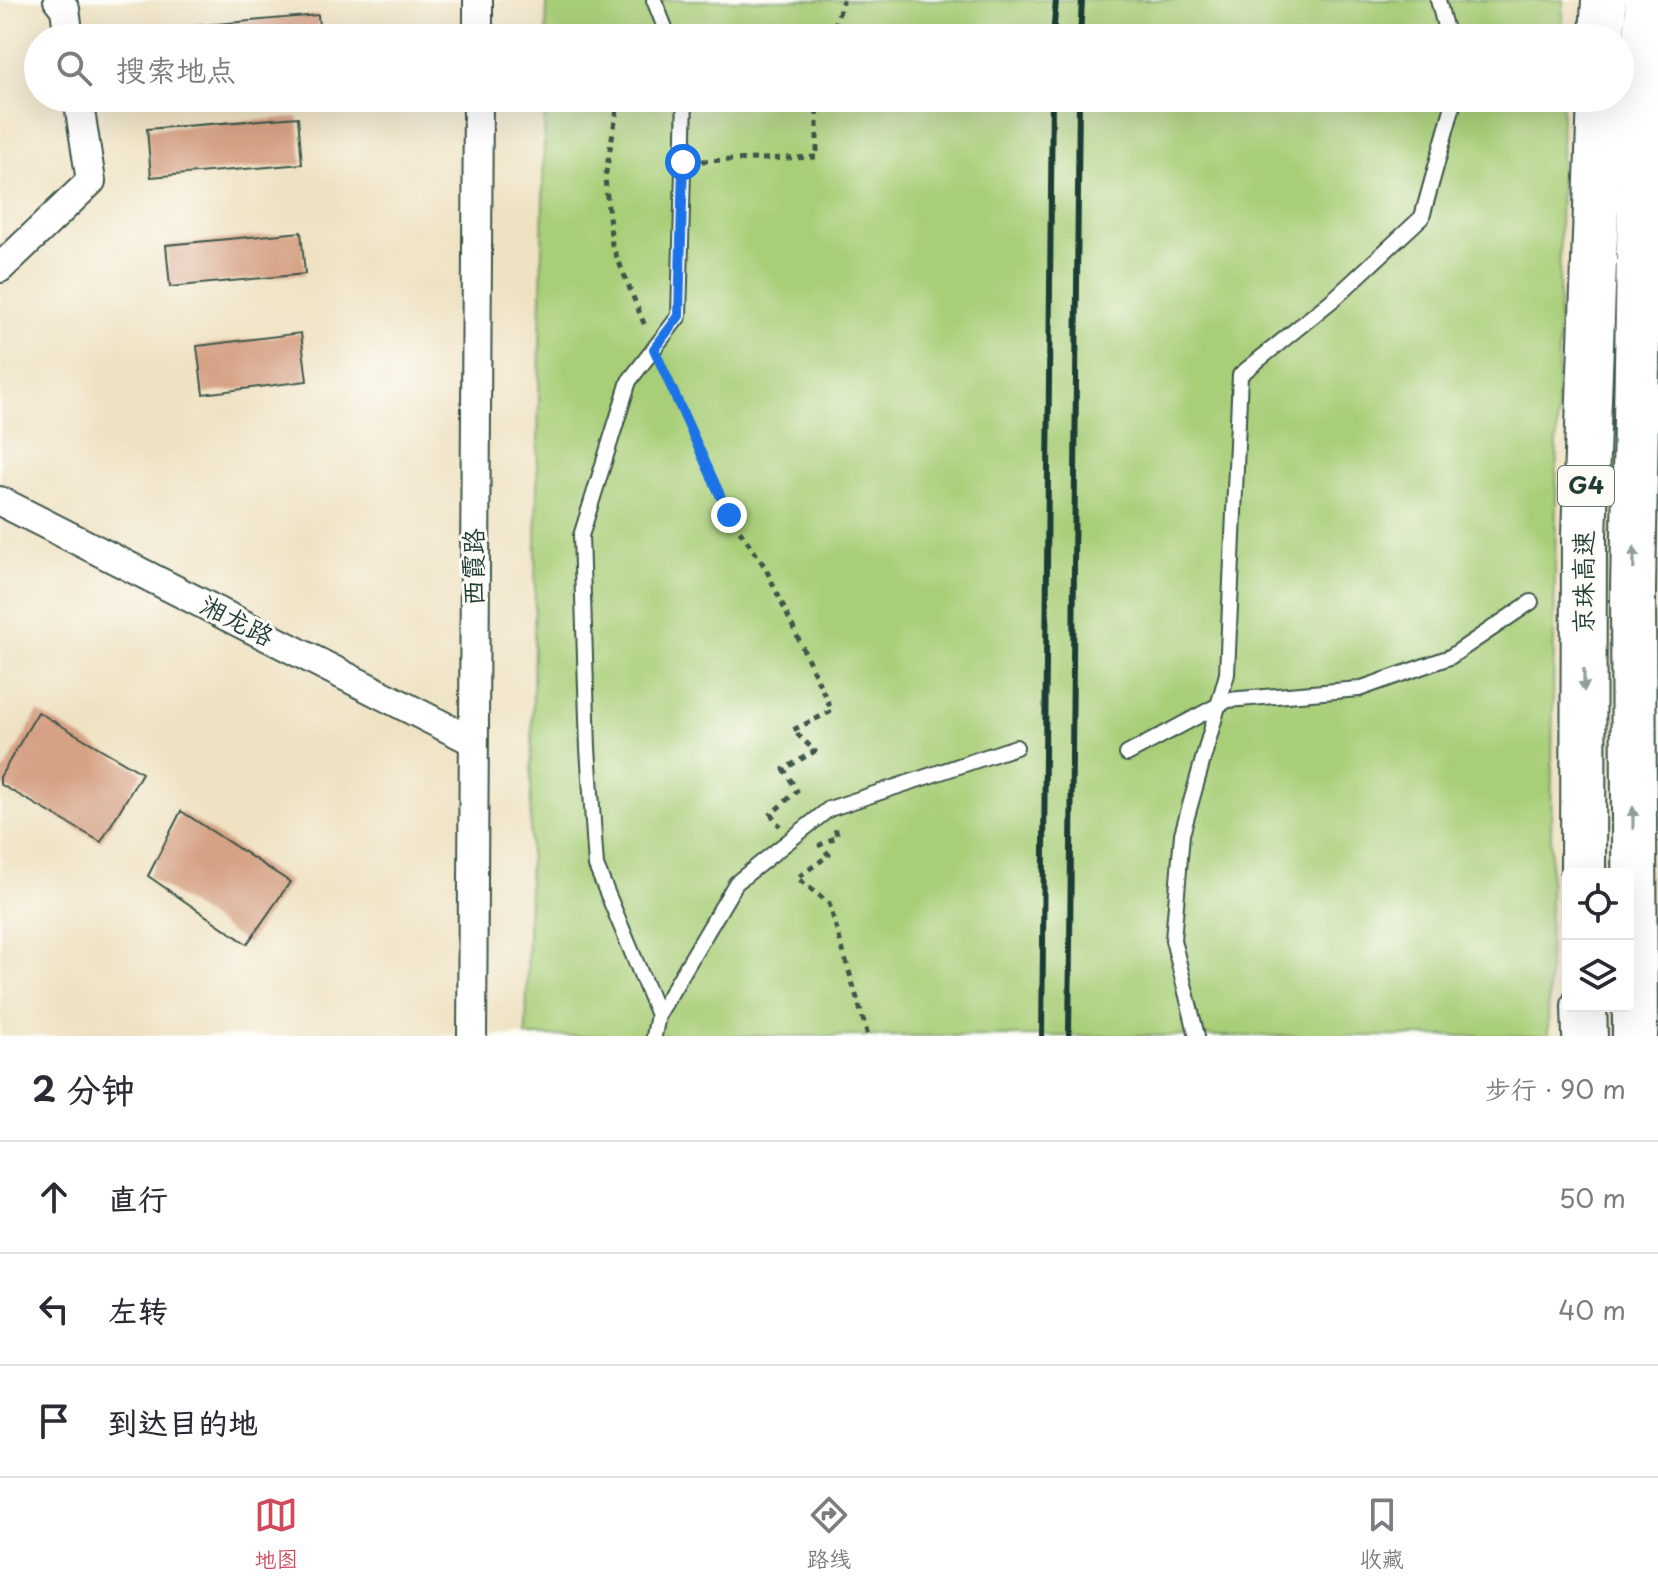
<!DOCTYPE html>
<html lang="zh">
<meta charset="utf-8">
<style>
body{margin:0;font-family:"Playpen Sans","LXGW WenKai TC",sans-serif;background:#f7f7f7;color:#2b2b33}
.controls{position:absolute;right:24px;bottom:24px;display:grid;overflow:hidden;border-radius:8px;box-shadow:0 8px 32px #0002}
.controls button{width:72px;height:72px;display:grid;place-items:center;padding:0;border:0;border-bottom:2px solid #e1e1e2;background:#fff;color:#2b2b33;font:40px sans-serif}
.stop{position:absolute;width:24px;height:24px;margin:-18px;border:6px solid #1a73e8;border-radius:50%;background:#fff}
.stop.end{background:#1a73e8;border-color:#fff;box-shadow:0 2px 8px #0008}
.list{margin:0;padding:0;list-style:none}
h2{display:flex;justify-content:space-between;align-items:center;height:104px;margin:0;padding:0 32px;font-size:34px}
h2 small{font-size:26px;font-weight:400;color:#7c7c81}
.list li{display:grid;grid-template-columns:52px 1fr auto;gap:24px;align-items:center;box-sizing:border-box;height:112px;padding:0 32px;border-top:2px solid #e1e1e2}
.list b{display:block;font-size:30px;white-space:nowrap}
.list em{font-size:26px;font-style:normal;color:#7c7c81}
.icon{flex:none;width:44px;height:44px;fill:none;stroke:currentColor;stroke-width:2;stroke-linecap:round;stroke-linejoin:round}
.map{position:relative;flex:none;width:1658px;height:1036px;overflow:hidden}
.search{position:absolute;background:#fff;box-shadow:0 8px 32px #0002;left:24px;right:24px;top:24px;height:88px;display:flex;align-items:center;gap:20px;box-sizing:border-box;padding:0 28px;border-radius:44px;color:#7c7c81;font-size:30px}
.sheet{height:440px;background:#fff}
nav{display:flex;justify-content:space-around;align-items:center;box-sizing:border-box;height:112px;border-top:2px solid #e1e1e2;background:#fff;font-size:22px;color:#7c7c81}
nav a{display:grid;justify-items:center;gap:4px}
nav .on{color:#d1495b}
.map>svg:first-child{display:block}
.green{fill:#a9ce78;stroke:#648656;stroke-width:2}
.building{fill:#d6a285}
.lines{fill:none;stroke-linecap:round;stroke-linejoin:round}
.service-casing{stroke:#3e5649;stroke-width:18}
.minor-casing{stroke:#3e5649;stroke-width:32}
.motorway-casing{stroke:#3e5649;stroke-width:48}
.path{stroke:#3e5649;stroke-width:5;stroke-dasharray:6 6;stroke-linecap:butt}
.service{stroke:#fff;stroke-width:14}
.minor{stroke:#fff;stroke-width:28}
.motorway{stroke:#fff;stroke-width:44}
.rail{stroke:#1f3d34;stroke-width:6}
.oneway{fill:#8f9e9a}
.route{stroke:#1a73e8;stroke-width:10}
.labels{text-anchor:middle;stroke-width:6;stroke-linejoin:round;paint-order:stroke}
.shield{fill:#fdfcf7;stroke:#62766e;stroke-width:2}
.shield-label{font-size:24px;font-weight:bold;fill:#1f3d34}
.street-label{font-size:26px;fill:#1f3d34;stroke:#fdfcf7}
</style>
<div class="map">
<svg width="1658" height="1036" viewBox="0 0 1658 1036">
<rect width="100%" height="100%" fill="#fdfcf7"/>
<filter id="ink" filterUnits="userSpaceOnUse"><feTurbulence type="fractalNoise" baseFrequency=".0125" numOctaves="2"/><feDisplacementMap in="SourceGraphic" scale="16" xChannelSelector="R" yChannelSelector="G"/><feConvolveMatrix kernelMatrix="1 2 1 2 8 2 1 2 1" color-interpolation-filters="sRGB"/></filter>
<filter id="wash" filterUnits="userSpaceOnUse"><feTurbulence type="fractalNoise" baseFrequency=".006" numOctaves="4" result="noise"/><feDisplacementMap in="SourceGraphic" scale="32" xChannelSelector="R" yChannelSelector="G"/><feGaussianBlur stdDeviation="1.8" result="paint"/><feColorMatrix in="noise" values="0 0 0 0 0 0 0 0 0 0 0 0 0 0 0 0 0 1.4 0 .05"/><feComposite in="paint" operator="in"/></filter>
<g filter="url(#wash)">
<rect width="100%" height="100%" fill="#efe2c3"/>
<g class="green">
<path d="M547,0H1563V38H546Z"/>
<path d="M545,98H1562L1548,1036H526Z"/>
</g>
<g id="blocks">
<g class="building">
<path d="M318,15L320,38H127L126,32Z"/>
<path d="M298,117L302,164L151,177L147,129Z"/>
<path d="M301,232L305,274L170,287L166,245Z"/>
<path d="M301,333L307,381L203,394L197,346Z"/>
<path d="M38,712L142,773L101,842L0,784V777Z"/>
<path d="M181,811L290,882L247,944L148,876Z"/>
</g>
</g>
</g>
<g filter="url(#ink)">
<use href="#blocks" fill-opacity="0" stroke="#3e5649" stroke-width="2"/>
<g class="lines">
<g class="service-casing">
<g id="service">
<path d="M654,0L669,38"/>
<path d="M1438,0L1448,38"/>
<path d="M1127,754L1228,700L1359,689L1450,657L1531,602"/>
<path d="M658,1015L596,866L588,748L581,536L629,381L679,316L685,98"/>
<path d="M654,1036L658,1015L736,883L829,809L1016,747"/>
<path d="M1197,1036L1173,940L1182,834L1227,674L1240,375L1336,297L1422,217L1455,98"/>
</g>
</g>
<g class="minor-casing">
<g id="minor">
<path d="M58,0L65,9L69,38"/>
<path d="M478,38V0"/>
<path d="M0,268L91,181L78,98"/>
<path d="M0,501L473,741"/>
<path d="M472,1036L478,98"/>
</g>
</g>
<g class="motorway-casing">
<g id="motorway">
<path d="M1602,38L1604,0"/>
<path d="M1583,874L1584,536L1600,98"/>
<path d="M1584,1006L1585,1036"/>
<path d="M1635,1036L1633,591L1641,137L1648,0"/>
</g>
</g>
<g class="path">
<path d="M831,38L843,0"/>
<path d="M619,98L605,178L612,245L645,326"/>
<path d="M702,161L817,157V98"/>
<path d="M663,368L729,515L765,567L832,711L793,730L815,751L784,769L797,791L771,814L780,826"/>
<path d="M835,829L838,836L820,845L829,855L797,878L829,903L868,1036"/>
</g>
<use href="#service" class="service"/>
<use href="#minor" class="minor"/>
<use href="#motorway" class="motorway"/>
<g class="rail">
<path d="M1053,38L1056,0"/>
<path d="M1080,38L1082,0"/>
<path d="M1042,1036L1052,98"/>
<path d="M1069,1036L1079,98"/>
</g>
</g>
<defs><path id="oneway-solid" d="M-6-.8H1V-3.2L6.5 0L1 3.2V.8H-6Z" transform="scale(2)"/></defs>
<g class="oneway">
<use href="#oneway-solid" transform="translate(1634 558) rotate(-89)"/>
<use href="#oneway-solid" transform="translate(1584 680) rotate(90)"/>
<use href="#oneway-solid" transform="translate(1633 818) rotate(-90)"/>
</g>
</g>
<g class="lines" filter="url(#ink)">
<path class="route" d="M683,162L679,316L654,349L729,515"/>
</g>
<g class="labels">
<rect class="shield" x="1558" y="466" width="56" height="40" rx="6"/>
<g class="shield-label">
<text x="1586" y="494">G4</text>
</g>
<g class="street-label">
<text transform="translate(474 567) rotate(-90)" y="9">西霞路</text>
<text transform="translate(1584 582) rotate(-90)" y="9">京珠高速</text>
<text transform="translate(237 621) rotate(27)" y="9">湘龙路</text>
</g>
</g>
</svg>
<div class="controls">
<button><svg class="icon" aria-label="locate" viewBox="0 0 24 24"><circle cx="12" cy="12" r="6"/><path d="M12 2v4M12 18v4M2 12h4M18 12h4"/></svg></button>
<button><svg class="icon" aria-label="layers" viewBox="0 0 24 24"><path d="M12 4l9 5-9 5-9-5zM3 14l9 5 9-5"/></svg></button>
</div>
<div class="stop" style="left:683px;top:162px"></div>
<div class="stop end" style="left:729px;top:515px"></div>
<div class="search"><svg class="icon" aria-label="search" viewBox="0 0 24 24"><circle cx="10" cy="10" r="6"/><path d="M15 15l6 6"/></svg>搜索地点</div>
</div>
<section class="sheet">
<h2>2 分钟<small>步行 · 90 m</small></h2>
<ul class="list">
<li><svg class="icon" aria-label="ahead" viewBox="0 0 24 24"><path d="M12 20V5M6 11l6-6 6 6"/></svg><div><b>直行</b></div><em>50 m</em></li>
<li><svg class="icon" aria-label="left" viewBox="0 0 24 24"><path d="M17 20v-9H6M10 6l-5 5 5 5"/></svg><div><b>左转</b></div><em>40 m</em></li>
<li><svg class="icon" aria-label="arrive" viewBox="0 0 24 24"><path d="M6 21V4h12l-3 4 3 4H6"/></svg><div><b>到达目的地</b></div></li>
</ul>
</section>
<nav>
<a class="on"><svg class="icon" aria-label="map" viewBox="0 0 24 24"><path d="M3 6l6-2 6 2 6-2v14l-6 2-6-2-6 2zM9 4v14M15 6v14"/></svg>地图</a>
<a><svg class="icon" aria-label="directions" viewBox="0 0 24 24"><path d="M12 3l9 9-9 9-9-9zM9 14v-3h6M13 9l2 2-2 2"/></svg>路线</a>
<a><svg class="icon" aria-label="saved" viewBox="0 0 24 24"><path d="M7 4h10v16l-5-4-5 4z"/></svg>收藏</a>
</nav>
